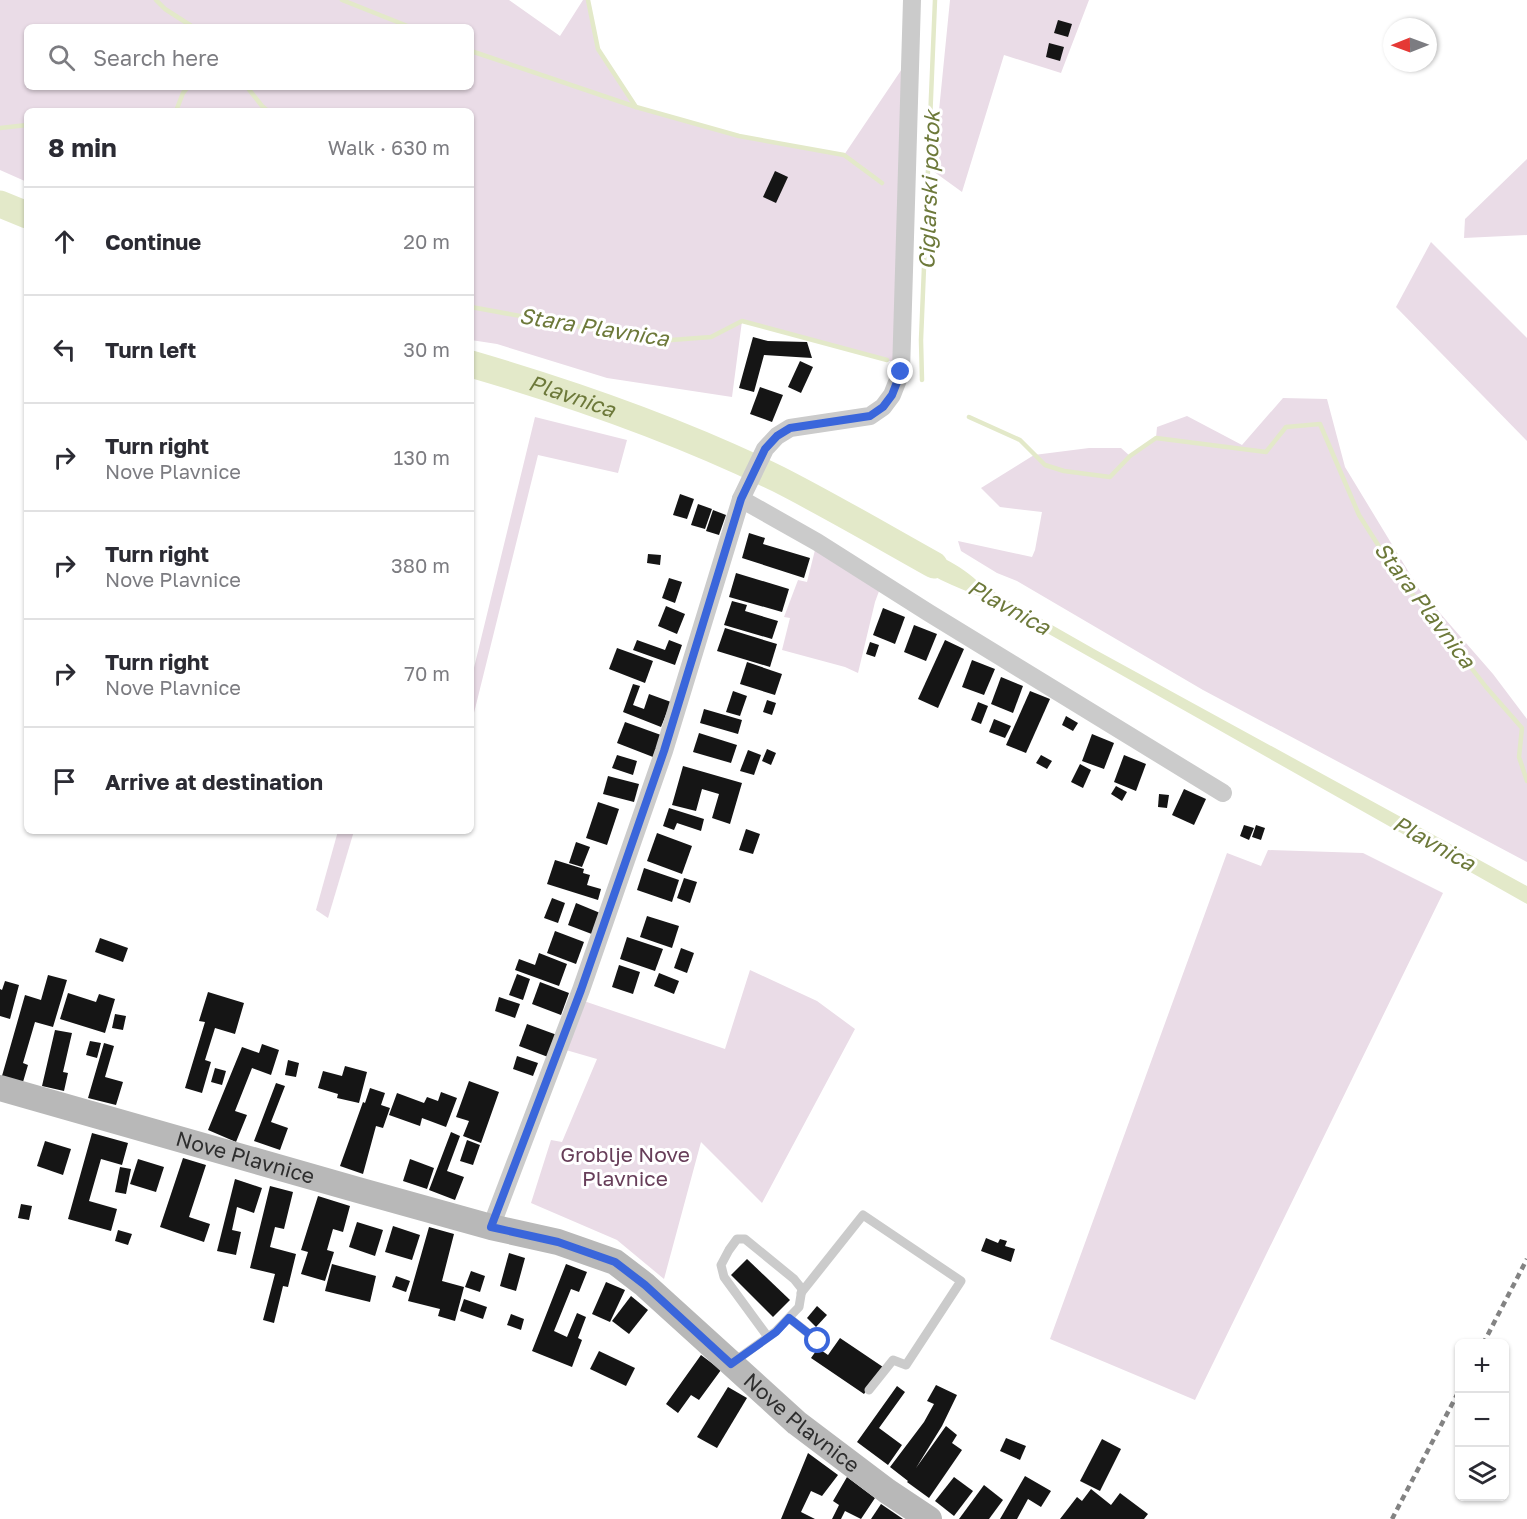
<!DOCTYPE html>
<meta charset="utf-8">
<style>
body{margin:0;font-family:"Golos Text",sans-serif;background:#f7f7f7;color:#2b2b33}
.controls{position:absolute;right:18px;bottom:18px;display:grid;overflow:hidden;border-radius:9px;box-shadow:0 2px 4px #0004}
.controls button{width:54px;height:54px;display:grid;place-items:center;padding:0;border:0;border-bottom:2px solid #e1e1e2;background:#fff;color:#2b2b33;font:30px sans-serif}
.compass{position:absolute;left:1383px;top:18px;width:54px;height:54px;border-radius:50%;background:#fff;box-shadow:0 2px 4px #0004;rotate:269deg}
.stop{position:absolute;width:18px;height:18px;margin:-14px;border:4px solid #3a66db;border-radius:50%;background:#fff}
.stop.end{background:#3a66db;border-color:#fff;box-shadow:0 2px 6px #0008}
.list{margin:0;padding:0;list-style:none}
h2{display:flex;justify-content:space-between;align-items:center;height:78px;margin:0;padding:0 24px;font-size:26px}
h2 small{font-size:20px;font-weight:400;color:#7c7c81}
.list li{display:grid;grid-template-columns:39px 1fr auto;gap:18px;align-items:center;box-sizing:border-box;height:108px;padding:0 24px;border-top:2px solid #e1e1e2}
.list b{display:block;font-size:22px;white-space:nowrap}
.list p{margin:0;font-size:20px;white-space:nowrap;color:#7c7c81}
.list em{font-size:20px;font-style:normal;color:#7c7c81}
.icon{flex:none;width:33px;height:33px;fill:none;stroke:currentColor;stroke-width:2;stroke-linecap:round;stroke-linejoin:round}
.map{position:relative;flex:none;width:1527px;height:1519px;overflow:hidden}
.search{position:absolute;background:#fff;box-shadow:0 2px 4px #0004;left:24px;top:24px;width:450px;height:66px;display:flex;align-items:center;gap:15px;box-sizing:border-box;padding:0 21px;border-radius:9px;color:#7c7c81;font-size:22px}
.panel{position:absolute;background:#fff;box-shadow:0 2px 4px #0004;left:24px;top:108px;width:450px;height:726px;border-radius:9px}
.map>svg:first-child{display:block}
.green{fill:#eadce7;fill-rule:evenodd}
.water{fill:#e3e9c9}
.lines{fill:none;stroke-linecap:round;stroke-linejoin:round}
.stream{stroke:#e3e9c9;stroke-width:4.5}
.river{stroke:#e3e9c9;stroke-width:27}
.building{fill:#151515}
.lane{stroke:#cbcbcb;stroke-width:9}
.street{stroke:#cbcbcb;stroke-width:18}
.secondary{stroke:#b8b8b8;stroke-width:26}
.rail{stroke:#838383;stroke-width:4.5;stroke-dasharray:6 4.5;stroke-linecap:butt}
.route{stroke:#3a66db;stroke-width:8}
.labels{text-anchor:middle;stroke-width:6;stroke-linejoin:round;paint-order:stroke}
.park-label{font-size:21px;fill:#673e59;stroke:#fff}
.street-label{font-size:21px;fill:#2e2e2e;stroke:#fff}
.water-label{font-size:22px;font-style:italic;fill:#6d793a;stroke:#fff}
</style>
<div class="map">
<svg width="1527" height="1519" viewBox="0 0 1527 1519">
<rect width="100%" height="100%" fill="#fff"/>
<g class="green">
<path d="M0,0H509L560,36L583,0H588L598,49L636,107L739,136L844,155L910,57L901,364L742,321L732,397L607,378L497,344L471,340V111H27V182L0,170ZM27,27H471V87H27Z"/>
<path d="M950,0H1089L1061,73L1004,55L962,192L933,171Z"/>
<path d="M1527,159V235L1464,238L1465,219Z"/>
<path d="M1431,242L1527,338V441L1396,307Z"/>
<path d="M1283,398L1327,399L1345,467L1419,589L1493,674L1527,719V862L1203,690L1017,581L997,573L961,551L958,541L1032,557L1035,550L1042,512L1000,507L981,488L1034,455L1089,448H1121L1130,456L1156,438L1157,427L1187,416L1242,445Z"/>
<path d="M535,417L627,440L618,473L538,455L471,725V680Z"/>
<path d="M817,542L882,583L875,602L858,673L845,667L782,650L790,618L784,617L798,580L807,582Z"/>
<path d="M338,831H354L328,918L316,910Z"/>
<path d="M1268,850L1363,853L1443,893L1195,1400L1050,1339L1227,853L1261,866Z"/>
<path d="M750,970L817,1001L855,1029L762,1203L701,1142L664,1279L617,1240L531,1203L551,1140L562,1142L597,1059L559,1048L578,999L725,1049Z"/>
</g>
<path class="water" d="M903,547C927,547 964,566 980,584L1094,649L1527,886V904L983,597C955,588 926,574 903,556Z"/>
<g class="lines">
<g class="stream">
<path d="M156,0L165,9L193,27"/>
<path d="M342,0L410,27"/>
<path d="M588,0L598,49L636,107L739,136L844,155L882,183"/>
<path d="M471,51L636,107"/>
<path d="M247,87L262,106L268,111"/>
<path d="M176,111L183,93L188,87"/>
<path d="M0,128L27,125"/>
<path d="M471,307L658,341L711,337L742,321L887,360"/>
<path d="M922,380L921,340L935,0"/>
<path d="M969,417L1020,440L1045,465L1064,471L1110,477L1130,456L1156,438L1266,452L1286,427L1320,424L1359,515L1401,581L1432,617L1486,687L1522,728L1519,757L1527,781"/>
</g>
<g class="river">
<path d="M0,204L27,215"/>
<path id="s1" d="M471,364C574,394 682,432 778,479C831,506 882,536 934,565"/>
</g>
</g>
<g class="building">
<path d="M1058,20L1072,24L1068,37L1054,33Z"/>
<path d="M1049,43L1064,47L1060,61L1046,57Z"/>
<path d="M775,171L788,177L776,203L763,197Z"/>
<path d="M753,337L768,341L807,342L812,358L764,355L754,392L739,388Z"/>
<path d="M800,361L813,367L801,393L788,387Z"/>
<path d="M760,387L783,395L772,422L750,414Z"/>
<path d="M680,494L694,499L687,519L673,515Z"/>
<path d="M698,504L712,509L705,529L691,525Z"/>
<path d="M713,510L726,515L719,535L706,531Z"/>
<path d="M749,533L765,538L763,544L810,558L804,578L742,558Z"/>
<path d="M648,554L661,555L660,565L647,563Z"/>
<path d="M736,573L789,589L782,612L729,597Z"/>
<path d="M669,578L682,582L675,603L662,598Z"/>
<path d="M732,601L747,605L745,611L778,621L772,639L724,625Z"/>
<path d="M666,606L685,614L677,634L658,626Z"/>
<path d="M883,608L905,617L895,644L873,635Z"/>
<path d="M914,625L937,634L926,661L904,652Z"/>
<path d="M725,628L777,644L770,667L717,651Z"/>
<path d="M637,640L665,650L669,640L682,645L675,665L633,650Z"/>
<path d="M945,640L964,649L938,708L918,699Z"/>
<path d="M870,642L879,645L875,657L866,654Z"/>
<path d="M617,648L653,661L645,683L609,669Z"/>
<path d="M972,660L995,669L984,695L962,687Z"/>
<path d="M747,662L782,674L775,695L740,684Z"/>
<path d="M1001,677L1023,686L1013,713L991,704Z"/>
<path d="M633,684L640,686L633,705L644,709L649,694L671,702L661,727L623,712Z"/>
<path d="M733,691L747,696L740,716L726,712Z"/>
<path d="M1030,691L1050,699L1026,753L1006,745Z"/>
<path d="M767,700L776,703L772,715L763,712Z"/>
<path d="M978,702L988,706L981,724L971,720Z"/>
<path d="M704,709L742,720L738,734L700,723Z"/>
<path d="M1066,716L1078,723L1073,731L1062,725Z"/>
<path d="M994,719L1011,726L1005,738L989,732Z"/>
<path d="M625,722L661,735L653,757L617,743Z"/>
<path d="M699,733L737,745L731,763L693,752Z"/>
<path d="M1092,734L1114,743L1104,769L1082,761Z"/>
<path d="M767,749L776,753L771,765L762,761Z"/>
<path d="M748,750L761,755L754,775L740,771Z"/>
<path d="M617,755L637,761L633,775L612,768Z"/>
<path d="M1041,755L1052,761L1047,769L1036,763Z"/>
<path d="M1124,755L1146,764L1136,791L1114,782Z"/>
<path d="M1080,764L1091,770L1083,788L1071,782Z"/>
<path d="M683,766L742,783L730,824L712,818L719,794L702,789L696,811L672,805Z"/>
<path d="M608,776L639,784L634,802L603,794Z"/>
<path d="M1116,786L1127,792L1122,801L1111,794Z"/>
<path d="M1184,789L1206,799L1194,825L1172,815Z"/>
<path d="M1159,794L1169,795L1167,808L1158,807Z"/>
<path d="M598,802L619,809L607,845L586,838Z"/>
<path d="M669,808L704,819L701,831L677,823L674,830L663,826Z"/>
<path d="M1244,825L1254,828L1249,840L1240,836Z"/>
<path d="M1256,825L1265,828L1261,840L1252,837Z"/>
<path d="M746,829L760,834L753,854L739,850Z"/>
<path d="M657,833L692,846L682,874L647,861Z"/>
<path d="M576,842L590,847L582,867L569,863Z"/>
<path d="M555,860L584,869L583,873L590,875L587,885L601,889L598,900L547,884Z"/>
<path d="M644,868L679,880L672,902L637,890Z"/>
<path d="M684,878L697,882L690,903L677,898Z"/>
<path d="M552,898L565,903L558,923L544,918Z"/>
<path d="M576,903L605,915L597,936L568,925Z"/>
<path d="M647,916L679,926L672,948L640,937Z"/>
<path d="M555,931L584,942L576,964L547,953Z"/>
<path d="M627,937L663,949L655,971L620,959Z"/>
<path d="M100,938L128,948L123,962L95,952Z"/>
<path d="M681,948L694,953L687,973L674,968Z"/>
<path d="M539,953L567,964L559,986L515,970L519,959L535,965Z"/>
<path d="M619,965L640,972L633,994L612,987Z"/>
<path d="M659,973L679,981L674,994L654,986Z"/>
<path d="M517,974L530,979L523,1000L509,995Z"/>
<path d="M48,975L67,980L53,1027L35,1022L23,1063L28,1065L23,1082L2,1076L25,995L41,1000Z"/>
<path d="M5,981L19,985L10,1019L0,1016V989L2,990Z"/>
<path d="M540,982L569,993L561,1015L532,1004Z"/>
<path d="M208,992L244,1003L235,1034L215,1028L205,1060L211,1062L202,1093L185,1088L205,1022L199,1021Z"/>
<path d="M68,993L96,1002L99,994L115,999L105,1033L60,1019Z"/>
<path d="M499,997L520,1004L515,1018L495,1011Z"/>
<path d="M115,1014L126,1016L123,1030L112,1028Z"/>
<path d="M527,1024L557,1035L548,1057L519,1046Z"/>
<path d="M55,1030L72,1033L63,1072L68,1073L64,1091L42,1086Z"/>
<path d="M90,1041L101,1043L97,1058L86,1055Z"/>
<path d="M104,1043L114,1046L105,1077L123,1082L116,1105L88,1098Z"/>
<path d="M262,1044L279,1050L271,1075L252,1068L235,1111L247,1115L236,1142L208,1130L242,1047L259,1053Z"/>
<path d="M517,1056L538,1063L533,1076L513,1069Z"/>
<path d="M288,1060L299,1063L296,1077L285,1075Z"/>
<path d="M345,1066L367,1072L359,1103L337,1098L338,1094L318,1088L323,1071L342,1076Z"/>
<path d="M215,1068L226,1071L222,1085L211,1082Z"/>
<path d="M469,1081L499,1092L481,1143L463,1136L469,1121L456,1117Z"/>
<path d="M276,1083L285,1086L271,1122L288,1128L280,1150L254,1141Z"/>
<path d="M370,1088L385,1093L381,1105L390,1108L383,1128L376,1126L363,1174L340,1166L363,1102L365,1103Z"/>
<path d="M441,1092L457,1098L446,1127L422,1118L420,1126L389,1115L397,1093L424,1103L427,1097L438,1101Z"/>
<path d="M451,1132L460,1136L447,1171L464,1177L455,1200L429,1190Z"/>
<path d="M92,1133L128,1143L122,1165L101,1159L89,1201L117,1209L111,1231L68,1219Z"/>
<path d="M467,1140L480,1145L473,1165L460,1161Z"/>
<path d="M45,1141L71,1149L63,1175L37,1166Z"/>
<path d="M183,1158L206,1165L189,1217L210,1224L204,1242L160,1227Z"/>
<path d="M138,1159L164,1167L156,1192L130,1184Z"/>
<path d="M410,1159L434,1168L427,1189L403,1181Z"/>
<path d="M120,1167L131,1169L126,1194L115,1192Z"/>
<path d="M235,1179L262,1188L254,1213L237,1207L232,1230L241,1232L236,1255L217,1251Z"/>
<path d="M270,1186L293,1192L284,1229L275,1227L270,1247L296,1254L288,1287L283,1286L274,1323L263,1320L275,1274L250,1268Z"/>
<path d="M318,1196L350,1206L343,1232L333,1229L327,1250L334,1252L325,1281L301,1274L308,1252L301,1250Z"/>
<path d="M21,1204L32,1206L29,1220L18,1218Z"/>
<path d="M357,1222L383,1230L375,1256L349,1247Z"/>
<path d="M393,1226L420,1235L412,1260L385,1252Z"/>
<path d="M429,1227L454,1234L442,1281L464,1287L455,1321L438,1316L440,1309L408,1301Z"/>
<path d="M118,1230L132,1234L128,1245L115,1241Z"/>
<path d="M986,1238L998,1243L1000,1239L1007,1241L1005,1246L1015,1249L1011,1262L981,1251Z"/>
<path d="M509,1253L525,1258L516,1291L500,1286Z"/>
<path d="M747,1259L790,1300L773,1317L731,1275Z"/>
<path d="M332,1264L376,1276L370,1302L325,1291Z"/>
<path d="M566,1264L587,1272L579,1292L571,1289L554,1331L567,1337L577,1313L586,1317L578,1338L582,1340L572,1367L532,1351Z"/>
<path d="M471,1271L485,1276L480,1292L465,1287Z"/>
<path d="M396,1276L410,1281L406,1292L392,1287Z"/>
<path d="M606,1282L625,1290L610,1322L592,1314Z"/>
<path d="M631,1296L648,1310L629,1334L612,1321Z"/>
<path d="M464,1299L487,1307L483,1319L460,1311Z"/>
<path d="M817,1306L827,1315L816,1327L807,1318Z"/>
<path d="M511,1314L524,1319L521,1330L507,1325Z"/>
<path d="M840,1338L883,1367L864,1394L811,1358L818,1348L828,1355Z"/>
<path d="M599,1351L635,1368L626,1386L590,1369Z"/>
<path d="M701,1355L721,1370L699,1400L691,1395L678,1413L666,1404Z"/>
<path d="M936,1385L957,1395L942,1426L916,1468L946,1426L957,1435L952,1443L962,1450L929,1498L907,1482L908,1481L890,1467L924,1422L934,1404L927,1401Z"/>
<path d="M897,1386L905,1392L879,1428L902,1445L888,1465L857,1442Z"/>
<path d="M728,1387L747,1398L717,1448L697,1437Z"/>
<path d="M1006,1438L1026,1446L1020,1460L1000,1451Z"/>
<path d="M1102,1439L1121,1449L1100,1491L1080,1481Z"/>
<path d="M808,1453L838,1475L822,1496L811,1491L801,1512L815,1519H781Z"/>
<path d="M1025,1476L1051,1491L1041,1507L1028,1499L1017,1519H1000Z"/>
<path d="M847,1477L875,1498L861,1519L845,1511L841,1519H832L839,1505L833,1501Z"/>
<path d="M954,1477L973,1491L954,1516L935,1501Z"/>
<path d="M984,1485L1003,1500L989,1519H959Z"/>
<path d="M1091,1489L1111,1505L1120,1493L1148,1514L1144,1519H1060L1077,1497L1082,1501Z"/>
<path d="M881,1504L903,1519H871Z"/>
</g>
<g class="lines">
<g class="lane">
<path d="M801,1293L863,1215L961,1281L906,1365L893,1360L869,1390"/>
<path d="M789,1318L818,1341"/>
<path d="M732,1363L775,1332L799,1307L802,1289L794,1279L745,1239H737L729,1250L721,1265L724,1277L768,1337"/>
</g>
<g class="street">
<path d="M741,499L817,542L929,613L1223,793"/>
<path d="M491,1227L581,990L664,751L741,499L765,449L777,436L790,428L870,416L883,407L892,395L901,372L912,0"/>
</g>
<path class="secondary" id="s2" d="M0,1088L358,1190L491,1227L558,1242L615,1262L645,1285L797,1423L887,1491L929,1519"/>
<g class="rail">
<path d="M1483,1344L1527,1259"/>
<path d="M1392,1519L1460,1389"/>
</g>
</g>
<g class="lines">
<path class="route" d="M818,1341L789,1318L776,1332L731,1364L645,1285L615,1262L558,1242L491,1227L581,990L664,751L741,499L765,449L777,436L790,428L870,416L883,407L892,395L901,372"/>
</g>
<g class="labels">
<g class="park-label">
<text x="625" y="1162">Groblje Nove<tspan x="625" dy="24">Plavnice</tspan></text>
</g>
<g class="street-label">
<text dy="7" stroke="none"><textPath href="#s2" startOffset="255">Nove Plavnice</textPath></text>
<text dy="7" stroke="none"><textPath href="#s2" startOffset="886">Nove Plavnice</textPath></text>
</g>
<g class="water-label">
<text transform="translate(929 190) rotate(-88)" y="8">Ciglarski potok</text>
<text transform="translate(594 327) rotate(9)" y="8">Stara Plavnica</text>
<text dy="8" stroke="none"><textPath href="#s1" startOffset="106">Plavnica</textPath></text>
<text transform="translate(1425 605) rotate(53)" y="8">Stara Plavnica</text>
<text transform="translate(1009 607) rotate(29)" y="8">Plavnica</text>
<text transform="translate(1434 843) rotate(29)" y="8">Plavnica</text>
</g>
</g>
</svg>
<div class="controls">
<button>+</button>
<button>−</button>
<button><svg class="icon" aria-label="layers" viewBox="0 0 24 24"><path d="M12 4l9 5-9 5-9-5zM3 14l9 5 9-5"/></svg></button>
</div>
<svg class="compass" viewBox="-18 -18 36 36"><path d="M0-13l5 13h-10z" fill="#e53935"/><path d="M0 13l5-13h-10z" fill="#7c7c81"/></svg>
<div class="stop" style="left:818px;top:1341px"></div>
<div class="stop end" style="left:901px;top:372px"></div>
<div class="search"><svg class="icon" aria-label="search" viewBox="0 0 24 24"><circle cx="10" cy="10" r="6"/><path d="M15 15l6 6"/></svg>Search here</div>
<section class="panel">
<h2>8 min<small>Walk · 630 m</small></h2>
<ul class="list">
<li><svg class="icon" aria-label="ahead" viewBox="0 0 24 24"><path d="M12 20V5M6 11l6-6 6 6"/></svg><div><b>Continue</b></div><em>20 m</em></li>
<li><svg class="icon" aria-label="left" viewBox="0 0 24 24"><path d="M17 20v-9H6M10 6l-5 5 5 5"/></svg><div><b>Turn left</b></div><em>30 m</em></li>
<li><svg class="icon" aria-label="right" viewBox="0 0 24 24"><path d="M7 20v-9h11M14 6l5 5-5 5"/></svg><div><b>Turn right</b><p>Nove Plavnice</p></div><em>130 m</em></li>
<li><svg class="icon" aria-label="right" viewBox="0 0 24 24"><path d="M7 20v-9h11M14 6l5 5-5 5"/></svg><div><b>Turn right</b><p>Nove Plavnice</p></div><em>380 m</em></li>
<li><svg class="icon" aria-label="right" viewBox="0 0 24 24"><path d="M7 20v-9h11M14 6l5 5-5 5"/></svg><div><b>Turn right</b><p>Nove Plavnice</p></div><em>70 m</em></li>
<li><svg class="icon" aria-label="arrive" viewBox="0 0 24 24"><path d="M6 21V4h12l-3 4 3 4H6"/></svg><div><b>Arrive at destination</b></div></li>
</ul>
</section>
</div>
